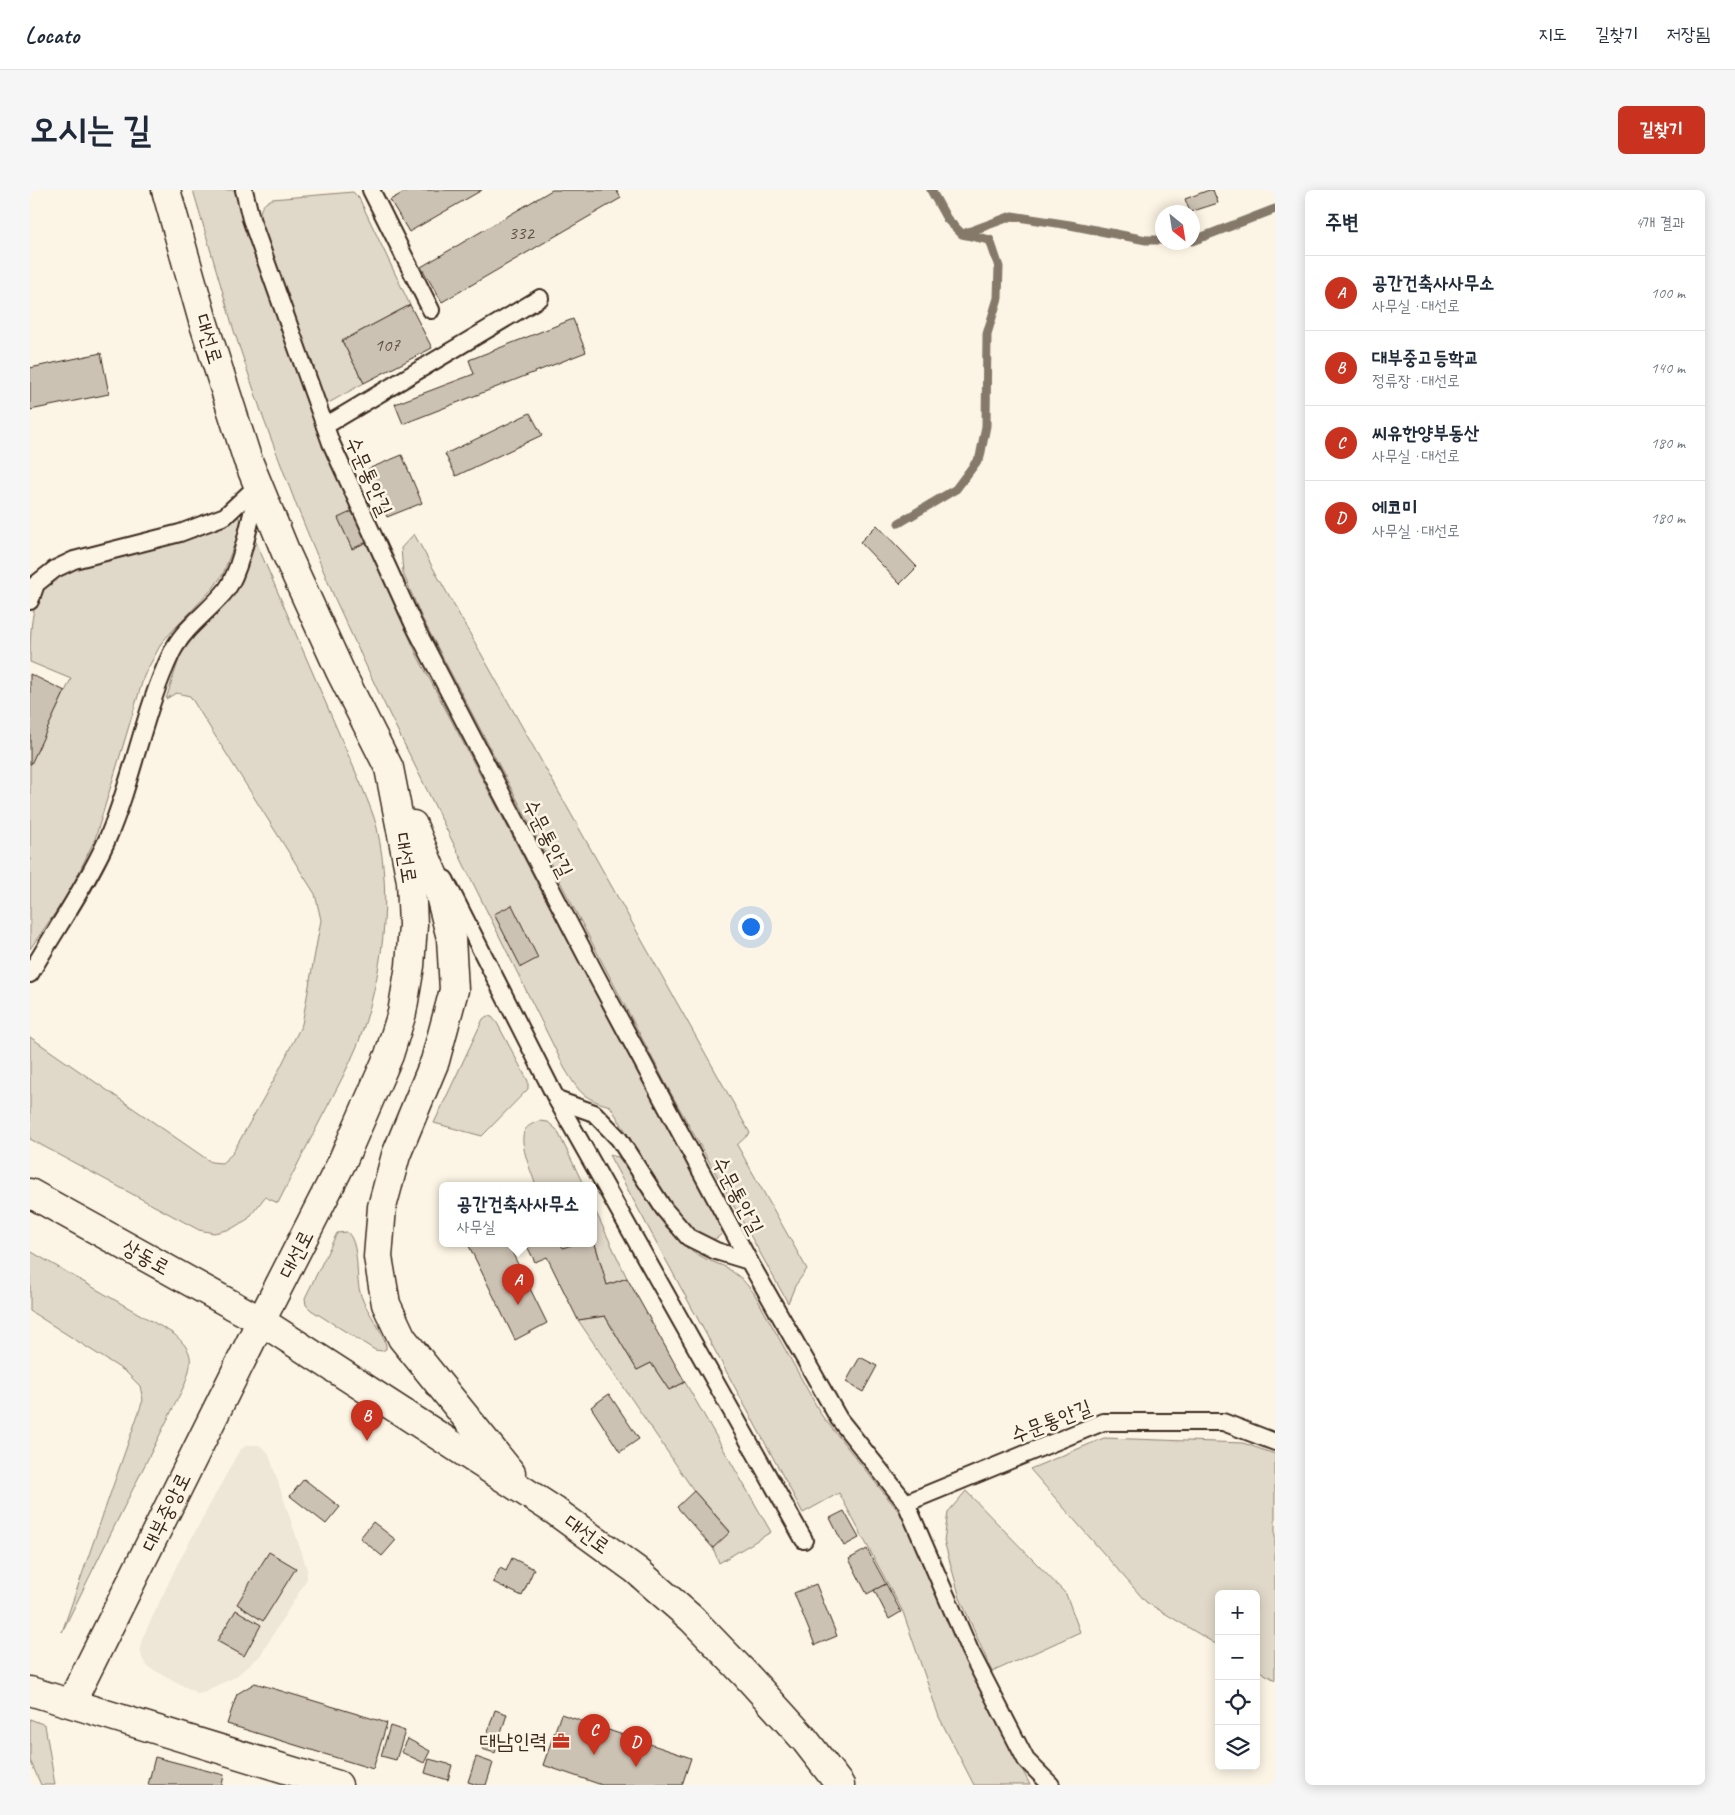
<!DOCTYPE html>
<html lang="ko">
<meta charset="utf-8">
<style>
body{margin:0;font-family:Caveat,"Poor Story",sans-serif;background:#f6f6f7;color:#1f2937}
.controls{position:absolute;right:15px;bottom:15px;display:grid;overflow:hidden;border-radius:8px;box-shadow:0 2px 12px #0003}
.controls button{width:45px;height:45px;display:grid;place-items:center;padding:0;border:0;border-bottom:1px solid #e0e1e3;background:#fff;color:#1f2937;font:25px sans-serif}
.compass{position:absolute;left:1125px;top:15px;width:45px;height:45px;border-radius:50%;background:#fff;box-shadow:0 2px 12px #0003;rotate:150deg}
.you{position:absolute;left:720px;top:736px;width:18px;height:18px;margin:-12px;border:4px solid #fff;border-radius:50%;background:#1a73e8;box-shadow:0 0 0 8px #1a73e833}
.badge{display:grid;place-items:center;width:32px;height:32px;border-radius:50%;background:#c8321e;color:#fff;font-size:16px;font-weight:700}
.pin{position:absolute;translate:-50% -41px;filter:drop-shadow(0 1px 2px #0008)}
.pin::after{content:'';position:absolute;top:26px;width:18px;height:15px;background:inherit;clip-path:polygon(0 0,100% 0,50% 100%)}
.popup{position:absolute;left:409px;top:992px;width:158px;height:65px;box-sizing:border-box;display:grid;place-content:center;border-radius:8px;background:#fff;filter:drop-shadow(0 1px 4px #0005);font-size:16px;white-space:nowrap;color:#747a83}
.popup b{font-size:19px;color:#1f2937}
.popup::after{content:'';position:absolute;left:50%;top:100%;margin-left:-10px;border:10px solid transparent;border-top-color:#fff}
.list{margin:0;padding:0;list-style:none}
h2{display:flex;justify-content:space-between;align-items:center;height:65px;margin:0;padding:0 20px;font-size:21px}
h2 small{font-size:16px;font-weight:400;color:#747a83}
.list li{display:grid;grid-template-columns:32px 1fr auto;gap:15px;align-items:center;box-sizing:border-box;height:75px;padding:0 20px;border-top:1px solid #e0e1e3}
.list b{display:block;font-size:19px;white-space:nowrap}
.list p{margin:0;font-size:16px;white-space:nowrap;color:#747a83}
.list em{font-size:16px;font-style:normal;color:#747a83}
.icon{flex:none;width:28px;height:28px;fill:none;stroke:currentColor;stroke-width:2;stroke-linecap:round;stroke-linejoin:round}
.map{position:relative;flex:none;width:1245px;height:1595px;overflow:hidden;border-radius:8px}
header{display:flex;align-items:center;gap:30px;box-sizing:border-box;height:70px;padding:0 25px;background:#fff;border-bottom:1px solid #e0e1e3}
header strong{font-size:24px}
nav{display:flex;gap:28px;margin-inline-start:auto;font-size:18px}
.intro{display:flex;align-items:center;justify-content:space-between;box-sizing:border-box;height:120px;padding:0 30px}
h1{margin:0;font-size:35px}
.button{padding:12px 22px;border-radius:8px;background:#c8321e;color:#fff;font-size:18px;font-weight:700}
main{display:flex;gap:30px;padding:0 30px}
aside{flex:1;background:#fff;border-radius:8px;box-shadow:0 2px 12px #0003}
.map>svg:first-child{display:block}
.built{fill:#eee6d6}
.green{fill:#e0d8c8;stroke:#8e8173}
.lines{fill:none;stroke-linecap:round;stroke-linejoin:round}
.stream{stroke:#85796b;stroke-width:9}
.building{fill:#ccc2b3;stroke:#3b2a1e}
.service-casing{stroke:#3b2a1e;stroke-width:20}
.tertiary-casing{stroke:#3b2a1e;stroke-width:31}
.service{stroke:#fcf5e5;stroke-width:16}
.tertiary{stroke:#fcf5e5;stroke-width:28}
.labels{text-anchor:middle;stroke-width:5;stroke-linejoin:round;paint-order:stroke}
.number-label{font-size:19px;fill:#5f5043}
.street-label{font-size:21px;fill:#3b2a1e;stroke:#fcf5e5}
.poi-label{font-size:21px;fill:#3b2a1e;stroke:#fcf5e5;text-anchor:end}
</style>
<header>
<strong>Locato</strong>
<nav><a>지도</a><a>길찾기</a><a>저장됨</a></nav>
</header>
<div class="intro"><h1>오시는 길</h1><a class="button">길찾기</a></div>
<main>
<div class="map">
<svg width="1245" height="1595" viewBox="0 0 1245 1595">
<rect width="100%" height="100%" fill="#fcf5e5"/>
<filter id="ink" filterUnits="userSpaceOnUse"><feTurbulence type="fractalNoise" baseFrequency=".02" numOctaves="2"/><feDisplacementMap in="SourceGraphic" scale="10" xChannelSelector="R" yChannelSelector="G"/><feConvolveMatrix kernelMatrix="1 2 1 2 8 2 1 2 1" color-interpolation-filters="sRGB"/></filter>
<g filter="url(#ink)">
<path class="built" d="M217,1255H229L238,1262L277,1379V1389L230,1466L205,1487L169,1504L118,1477L113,1470L110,1459L112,1449L147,1375L209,1261Z"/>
<g class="green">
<path d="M163,0H206L213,32L295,259L388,467L572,816L692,1031C694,1043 692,1046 682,1050L664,1042L644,1019L580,916C552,908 550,903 535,879L347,499L305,409L267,317L234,230L204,141Z"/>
<path d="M323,2L329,8L380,115L312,151L334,193L295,215L230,34C230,20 229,16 242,9Z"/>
<path d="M204,327L210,328L212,334L193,384L184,397L132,452L114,486L65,649L39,703L0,759V574L41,489L0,472C0,447 0,408 19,390C24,386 30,382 35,379Z"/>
<path d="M384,344L720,943L707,955L777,1079L765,1096L758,1113L638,898L391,426L373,383L371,358Z"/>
<path d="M223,345L333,599C338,612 344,625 347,638C363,710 353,785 328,854C318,878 305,902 293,925C278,954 263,983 248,1013L235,1007L218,1029L201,1039L184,1043L169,1040L0,949V847L181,972L192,973L202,964L246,886L272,834L291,730L285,704L160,506L146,503L136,509L150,466L164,447L197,414L210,394Z"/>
<path d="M457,826L462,827L467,833L498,891V899L452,946L404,933L453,829Z"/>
<path d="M509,931L518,932L527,940L554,996H506C502,983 489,955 494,942C496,936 504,933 509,931Z"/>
<path d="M579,965L588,967L601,982L614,1006L635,1036L658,1059L678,1070L696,1077L711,1088L724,1103L792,1226L870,1323L886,1355L925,1445L1000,1595H944L909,1527L873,1422L809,1303L773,1323Z"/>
<path d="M563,1016L597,1088L577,1095L563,1047Z"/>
<path d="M317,1042C329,1052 326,1082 329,1098C332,1118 351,1135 356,1155V1159L352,1161L345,1160L281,1120L276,1115L275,1108L307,1043Z"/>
<path d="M0,1061L144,1144C164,1162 163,1170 155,1194L32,1442L113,1210L110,1196L96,1182L0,1121Z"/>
<path d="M575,1126L607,1180L621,1173L639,1200L655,1192L741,1342L689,1373L683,1358L700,1341L664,1301L548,1130Z"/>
<path d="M1074,1248L1213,1253L1245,1264V1490L1226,1479V1404H1189V1456L1116,1412L1000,1279Z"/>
<path d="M936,1301L1036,1404L1050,1442L962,1482L930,1408L914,1351L918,1322Z"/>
<path d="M0,1529L15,1535L25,1595H11L0,1570Z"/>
</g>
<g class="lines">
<g class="stream">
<path d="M933,44L982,26L1040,35L1116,50H1132"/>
<path d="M1162,51L1245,19"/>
<path d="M869,333L926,299L950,267L956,236L957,144L968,108L969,77L960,50L932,44L917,29L901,0"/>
</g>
</g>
<g class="building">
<path d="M378,0H452L379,42L360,10Z"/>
<path d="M522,0H586L591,8L412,112L391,77Z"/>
<path d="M1179,0H1183L1188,13L1160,22L1155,9Z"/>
<path d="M380,115L402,158L334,193L312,151Z"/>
<path d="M543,129L556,162L373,234L365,214L444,184L439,170Z"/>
<path d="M71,163L79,204L0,220V178Z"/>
<path d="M500,223L512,245L426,286L415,264Z"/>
<path d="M372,265L392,313L357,327L338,279Z"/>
<path d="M323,321L337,352L322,359L308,328Z"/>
<path d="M847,335L887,377L870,394L830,352Z"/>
<path d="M0,484L35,501L1,574H0Z"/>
<path d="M482,715L508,768L491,777L464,724Z"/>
<path d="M563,1047L577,1095L597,1088L655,1192L639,1200L621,1173L607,1180L575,1126L548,1130L517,1067L505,1072L496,1054H531L533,1058L544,1054H563Z"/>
<path d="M438,1054H478L517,1133L485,1150Z"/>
<path d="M830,1167L847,1176L833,1202L816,1192Z"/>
<path d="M579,1204L609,1249L590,1262L561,1217Z"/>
<path d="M274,1289L310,1317L296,1334L260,1306Z"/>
<path d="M664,1301L700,1342L683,1358L647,1317Z"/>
<path d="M814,1321L829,1348L814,1356L800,1328Z"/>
<path d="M343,1332L366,1350L352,1366L330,1348Z"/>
<path d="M837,1359L856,1394L837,1404L819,1369Z"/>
<path d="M239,1362L266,1378L233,1431L207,1414Z"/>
<path d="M482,1368L504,1379L492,1406L463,1392L470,1378L476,1381Z"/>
<path d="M786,1394L807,1446L785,1455L764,1403Z"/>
<path d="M856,1394L871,1422L859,1429L844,1400Z"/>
<path d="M206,1420L231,1435L214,1466L187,1451Z"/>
<path d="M225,1493L357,1533L343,1579L197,1534L207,1504Z"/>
<path d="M465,1520L477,1524L465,1563L452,1559Z"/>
<path d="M531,1524L661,1568L652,1595H572L513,1575Z"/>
<path d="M360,1536L375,1541L366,1570L351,1566Z"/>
<path d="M378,1549L400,1561L394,1573L371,1562Z"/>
<path d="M125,1567L194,1585L192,1595H118Z"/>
<path d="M446,1567L463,1573L456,1595H448L438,1592Z"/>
<path d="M399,1569L422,1575L418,1590L395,1583Z"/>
</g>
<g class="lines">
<g class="service-casing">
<g id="service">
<path d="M214,0L221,29L301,253L383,433L566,785L719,1071"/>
<path d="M341,0L401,120"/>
<path d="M295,236L510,108"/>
<path d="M0,411L6,394L25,379L44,370L150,343L195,326L228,295"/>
<path d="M415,689L527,910L774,1350"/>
<path d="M0,784C25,740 55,698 76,652C103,591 113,522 142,462C154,437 180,421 197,399C212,378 221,324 228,298"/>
<path d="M527,910L564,923L589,949L634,1019L658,1047L686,1061L719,1071L809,1229L876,1313L940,1461L996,1570L1021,1595"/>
<path d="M876,1313L1073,1232H1193L1245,1252"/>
</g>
</g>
<g class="tertiary-casing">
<g id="tertiary">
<path d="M136,0L173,131L217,268L256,363L310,481L359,578L381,691L383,735L380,776L372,823L359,865L312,972L231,1131L525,1321L606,1380L662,1429L717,1486L775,1550L810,1595"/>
<path d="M383,635L407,694L421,748L424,800L405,871L366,965L352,1017L348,1067L356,1114L372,1148L481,1283"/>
<path d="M0,1003L231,1131L41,1513"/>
<path d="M0,1501L308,1595"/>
</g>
</g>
<use href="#service" class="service"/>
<use href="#tertiary" class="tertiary"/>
</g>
</g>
<defs>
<g id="office-bare" transform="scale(1.35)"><path d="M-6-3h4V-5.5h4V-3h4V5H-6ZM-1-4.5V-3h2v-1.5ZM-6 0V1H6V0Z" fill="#c8321e" stroke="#fcf5e5" stroke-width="2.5" paint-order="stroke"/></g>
</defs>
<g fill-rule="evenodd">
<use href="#office-bare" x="531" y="1551"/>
</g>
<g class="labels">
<g class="number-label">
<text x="491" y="49">332</text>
<text x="357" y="161">107</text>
</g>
<g class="street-label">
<text transform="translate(179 149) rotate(73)" y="7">대선로</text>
<text transform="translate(339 286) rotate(66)" y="7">수문통안길</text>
<text transform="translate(518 648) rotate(63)" y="7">수문통안길</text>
<text transform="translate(376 668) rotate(81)" y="7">대선로</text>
<text transform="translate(708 1005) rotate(62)" y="7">수문통안길</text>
<text transform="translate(266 1064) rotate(-63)" y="7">대선로</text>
<text transform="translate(116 1067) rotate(29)" y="7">상동로</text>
<text transform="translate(1021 1231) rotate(-21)" y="7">수문통안길</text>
<text transform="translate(136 1322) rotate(-64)" y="7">대부중앙로</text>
<text transform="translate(557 1344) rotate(36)" y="7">대선로</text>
</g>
<g class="poi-label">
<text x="517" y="1558">대남인력</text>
</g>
</g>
</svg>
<div class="controls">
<button>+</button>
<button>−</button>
<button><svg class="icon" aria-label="locate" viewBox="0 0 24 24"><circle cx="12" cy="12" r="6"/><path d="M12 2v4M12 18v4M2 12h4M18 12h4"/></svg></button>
<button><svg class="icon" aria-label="layers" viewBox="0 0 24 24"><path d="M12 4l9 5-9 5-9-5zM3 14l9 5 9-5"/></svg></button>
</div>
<svg class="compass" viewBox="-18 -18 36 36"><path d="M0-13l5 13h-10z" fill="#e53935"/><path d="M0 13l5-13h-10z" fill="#747a83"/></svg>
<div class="you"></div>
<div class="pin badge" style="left:488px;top:1115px">A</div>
<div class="popup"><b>공간건축사사무소</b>사무실</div>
<div class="pin badge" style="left:337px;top:1251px">B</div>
<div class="pin badge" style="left:564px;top:1565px">C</div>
<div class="pin badge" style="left:606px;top:1577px">D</div>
</div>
<aside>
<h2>주변<small>4개 결과</small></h2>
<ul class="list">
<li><span class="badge">A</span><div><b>공간건축사사무소</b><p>사무실 · 대선로</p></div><em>100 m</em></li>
<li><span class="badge">B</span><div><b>대부중고등학교</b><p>정류장 · 대선로</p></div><em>140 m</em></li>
<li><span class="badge">C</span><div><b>씨유한양부동산</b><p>사무실 · 대선로</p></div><em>180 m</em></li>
<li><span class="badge">D</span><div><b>에코미</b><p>사무실 · 대선로</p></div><em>180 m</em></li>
</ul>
</aside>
</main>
